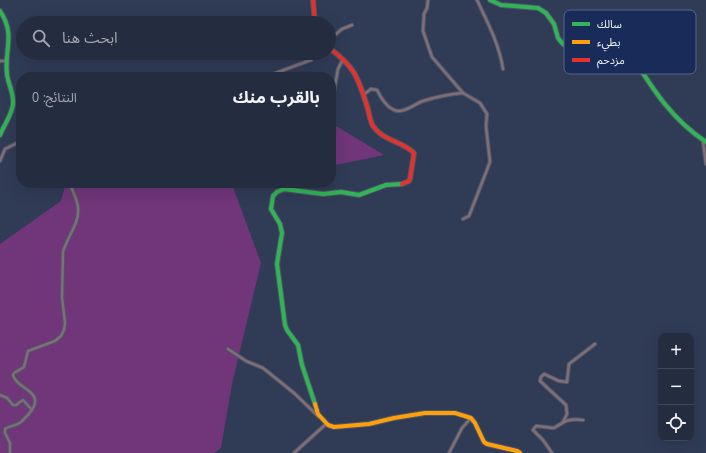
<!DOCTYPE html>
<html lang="ar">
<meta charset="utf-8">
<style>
body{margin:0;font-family:"PT Sans","Noto Sans Arabic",sans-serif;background:#30384b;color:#f1f3f6;direction:rtl}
.controls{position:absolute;right:12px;bottom:12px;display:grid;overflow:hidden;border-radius:8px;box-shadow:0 4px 16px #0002}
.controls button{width:36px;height:36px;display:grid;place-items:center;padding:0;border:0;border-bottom:1px solid #414859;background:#242c40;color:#f1f3f6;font:20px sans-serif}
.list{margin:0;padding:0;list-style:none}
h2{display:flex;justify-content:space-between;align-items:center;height:52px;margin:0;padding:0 16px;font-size:17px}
h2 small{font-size:13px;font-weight:400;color:#a3a7b1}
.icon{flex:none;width:22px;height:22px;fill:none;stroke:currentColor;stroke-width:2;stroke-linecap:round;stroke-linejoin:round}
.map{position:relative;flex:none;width:706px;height:453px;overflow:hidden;direction:ltr}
.search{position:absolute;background:#242c40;box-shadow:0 4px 16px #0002;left:16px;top:16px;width:320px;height:44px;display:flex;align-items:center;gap:10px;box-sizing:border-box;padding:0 14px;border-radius:22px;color:#a3a7b1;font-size:15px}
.panel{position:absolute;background:#242c40;box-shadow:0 4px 16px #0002;left:16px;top:72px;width:320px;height:116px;border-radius:16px;direction:rtl}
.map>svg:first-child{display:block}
.green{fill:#71367a}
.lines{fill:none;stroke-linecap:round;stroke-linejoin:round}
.street-casing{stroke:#4e5669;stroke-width:4.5}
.fast-casing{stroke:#4e5669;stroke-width:6}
.slow-casing{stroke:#4e5669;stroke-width:6}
.jam-casing{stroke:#4e5669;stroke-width:6}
.street{stroke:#7f6e75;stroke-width:2.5}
.fast{stroke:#30b455;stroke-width:4}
.slow{stroke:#ff9f0a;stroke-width:4}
.jam{stroke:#e5322d;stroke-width:4}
.key{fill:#182b59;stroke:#596789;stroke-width:1}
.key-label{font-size:11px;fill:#f0f3f9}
</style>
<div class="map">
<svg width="706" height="453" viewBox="0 0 706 453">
<rect width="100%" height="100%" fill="#303b56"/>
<g class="green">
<path d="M250,73L257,77H121L122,76Z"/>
<path d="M331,123L384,155L331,166Z"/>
<path d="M66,183H252L233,187L261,263L232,384L221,448L214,453H0V244L61,201Z"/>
</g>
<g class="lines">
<g class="street-casing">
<g id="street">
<path d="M428,0L427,8L424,14L423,31L432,57L463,93L480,103L487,114L486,126L490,162L469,216L463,219"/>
<path d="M477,0C488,23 499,44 503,69"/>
<path d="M329,40L342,29L352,25"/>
<path d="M0,61H6"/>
<path d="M273,74L311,60L317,53"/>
<path d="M363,95L371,89L377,90C382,100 391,115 404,110C411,108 417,103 423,101C436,97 450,94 463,93"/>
<path d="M331,108L338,69L343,59"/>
<path d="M331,140L334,149H331"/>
<path d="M703,141L706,164"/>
<path d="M0,161L5,149L21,141"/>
<path d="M282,190L283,183"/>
<path d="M228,349L246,361L263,368L294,393L319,417"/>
<path d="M0,395L7,398L13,405H16L23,400L32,410"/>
<path d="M563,422L567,414L566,405L540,381L541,377L544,374L559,381L567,382L569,364L595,344"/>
<path d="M10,453V443L5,433V429C10,425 18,426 22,421C55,391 16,391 13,375L14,373L24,367L28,351L55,341L61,336L64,330L65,323L62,297L63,252C67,237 80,223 78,207C77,199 73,191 69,183"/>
<path d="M294,453L326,424"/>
<path d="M449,453L462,428L471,418"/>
<path d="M552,453L543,440L533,430L536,426L554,428C565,421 569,418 583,420"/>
</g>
</g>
<g class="fast-casing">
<g id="fast">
<path d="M490,0L501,5L538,8L546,13L554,24L558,38L562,43L573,52L583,56L628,50C651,86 669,117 706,142"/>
<path d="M0,11C16,35 4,49 7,74C8,84 14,93 13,104C12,115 4,125 0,135"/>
<path d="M315,404L302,365L298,345L287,330L285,325L277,264L282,233L280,224L271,209L273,196L277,192L284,189L323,194L341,192L359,195L386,185L402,184"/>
</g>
</g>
<g class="slow-casing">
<path id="slow" d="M315,404L318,414L328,425L334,427L369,424L394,418L425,413H455L471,418L475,423L484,442L487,444L517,451L520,453"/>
</g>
<g class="jam-casing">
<g id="jam">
<path d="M313,0L315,23"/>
<path d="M329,48C354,66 358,77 367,106C369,112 370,121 373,126C383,141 402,141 414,153L410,179L409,181L402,184"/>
</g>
</g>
<use href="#street" class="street"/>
<use href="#fast" class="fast"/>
<use href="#slow" class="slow"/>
<use href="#jam" class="jam"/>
</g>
<rect x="564" y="10" width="132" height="64" rx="6" class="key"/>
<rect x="572" y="22" width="18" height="4" fill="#30b455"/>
<rect x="572" y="40" width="18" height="4" fill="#ff9f0a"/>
<rect x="572" y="58" width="18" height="4" fill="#e5322d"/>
<g class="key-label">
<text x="597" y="28">سالك</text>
<text x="597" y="46">بطيء</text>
<text x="597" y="64">مزدحم</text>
</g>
</svg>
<div class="controls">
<button>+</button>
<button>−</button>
<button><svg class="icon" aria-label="locate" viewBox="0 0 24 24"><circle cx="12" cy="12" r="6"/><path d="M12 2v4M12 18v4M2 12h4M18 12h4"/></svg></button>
</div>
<div class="search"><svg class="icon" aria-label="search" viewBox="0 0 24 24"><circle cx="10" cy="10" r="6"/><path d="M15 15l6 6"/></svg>ابحث هنا</div>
<section class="panel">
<h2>بالقرب منك<small>النتائج: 0</small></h2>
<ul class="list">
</ul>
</section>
</div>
